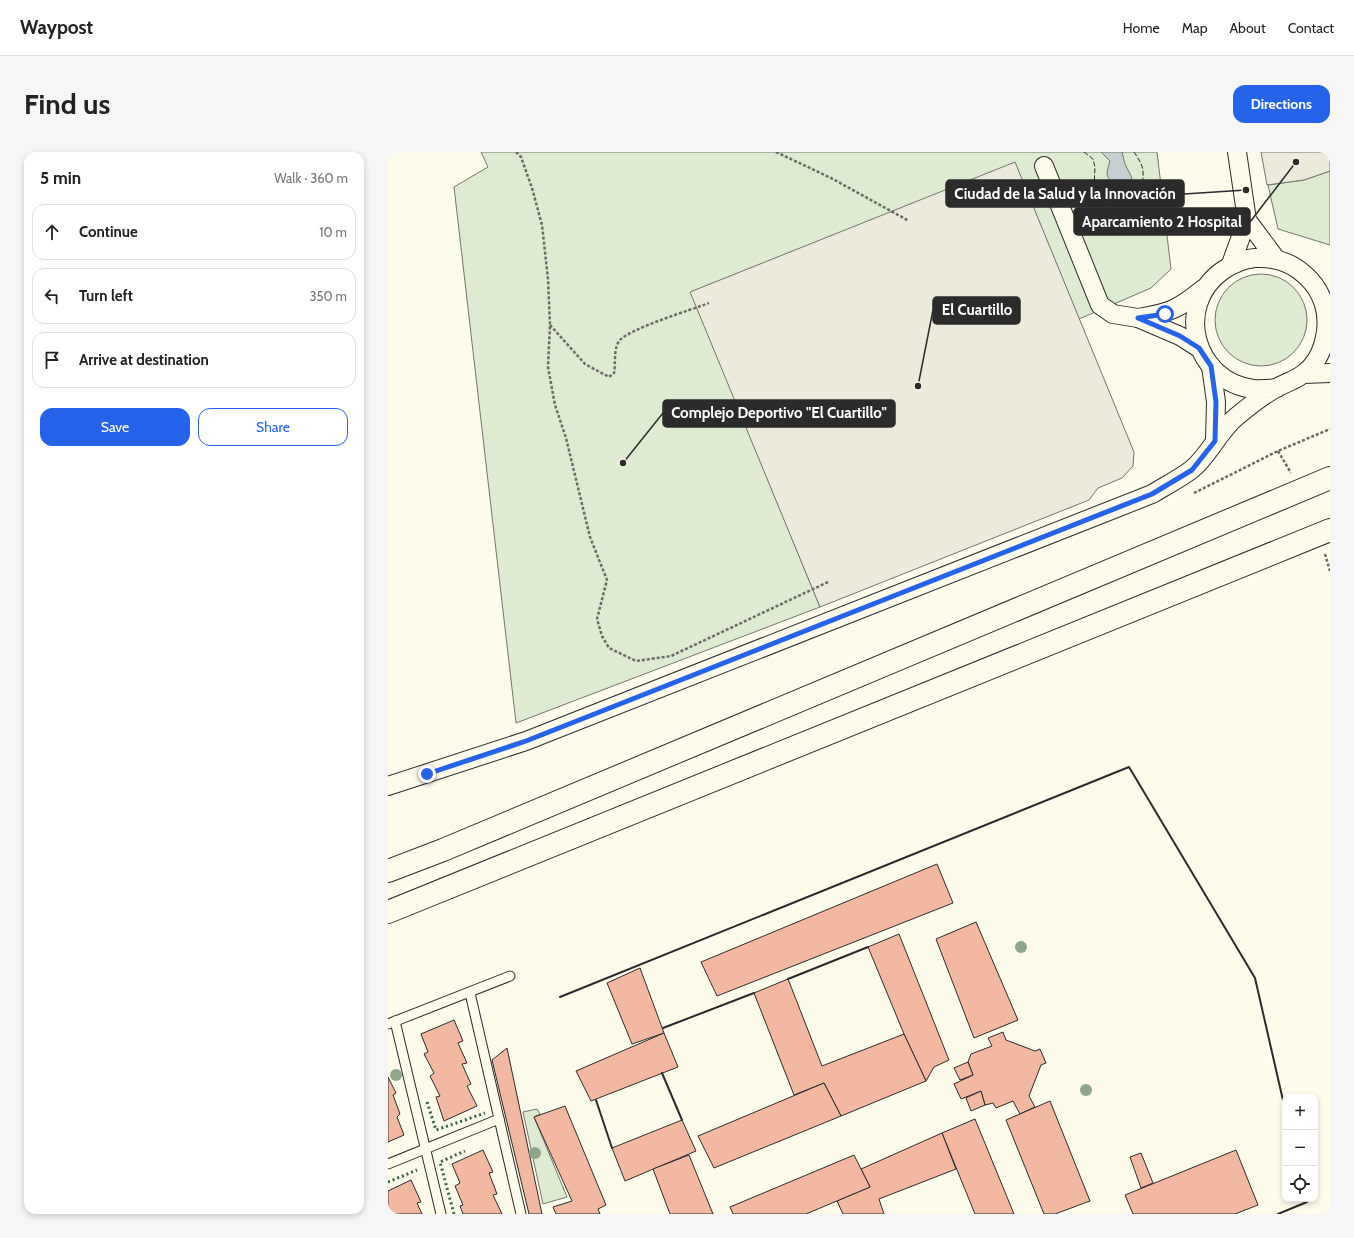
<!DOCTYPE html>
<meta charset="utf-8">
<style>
body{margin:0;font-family:Cabin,sans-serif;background:#f6f6f6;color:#222}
.controls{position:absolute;right:12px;bottom:12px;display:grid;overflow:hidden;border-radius:8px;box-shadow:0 2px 6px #0003}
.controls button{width:36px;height:36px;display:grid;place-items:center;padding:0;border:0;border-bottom:1px solid #e0e0e0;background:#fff;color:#222;font:20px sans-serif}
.stop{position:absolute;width:12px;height:12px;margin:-9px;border:3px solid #2563eb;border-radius:50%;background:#fff}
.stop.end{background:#2563eb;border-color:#fff;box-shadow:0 1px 4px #0008}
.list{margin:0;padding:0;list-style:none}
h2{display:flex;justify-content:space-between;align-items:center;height:52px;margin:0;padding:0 16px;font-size:17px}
h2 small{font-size:13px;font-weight:400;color:#767676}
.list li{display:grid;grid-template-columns:26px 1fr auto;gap:12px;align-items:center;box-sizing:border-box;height:56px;margin:0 8px 8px;padding:0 8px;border:1px solid #e0e0e0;border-radius:12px}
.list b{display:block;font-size:15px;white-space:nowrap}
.list em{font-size:13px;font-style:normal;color:#767676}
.actions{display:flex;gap:8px;padding:12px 16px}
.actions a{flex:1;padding:9px 0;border:1px solid #2563eb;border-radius:12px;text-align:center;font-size:14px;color:#2563eb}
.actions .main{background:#2563eb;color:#fff}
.icon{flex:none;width:22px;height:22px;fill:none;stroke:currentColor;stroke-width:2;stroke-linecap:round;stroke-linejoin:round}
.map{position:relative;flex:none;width:942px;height:1062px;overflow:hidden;border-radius:12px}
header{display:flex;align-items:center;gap:24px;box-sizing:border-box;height:56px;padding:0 20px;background:#fff;border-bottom:1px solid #e0e0e0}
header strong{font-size:19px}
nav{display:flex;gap:22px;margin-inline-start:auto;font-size:14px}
.intro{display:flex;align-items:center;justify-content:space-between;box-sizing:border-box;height:96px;padding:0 24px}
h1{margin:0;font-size:28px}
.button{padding:10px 18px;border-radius:12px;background:#2563eb;color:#fff;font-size:14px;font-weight:700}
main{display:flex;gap:24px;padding:0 24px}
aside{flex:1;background:#fff;border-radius:12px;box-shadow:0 2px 6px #0003}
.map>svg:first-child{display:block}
.green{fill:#deebd1;stroke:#74746e}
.parking{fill:#eceadb;stroke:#74746e}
.water{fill:#c7d0d0;stroke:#74746e}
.building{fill:#f2b8a0;stroke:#2b2b2b}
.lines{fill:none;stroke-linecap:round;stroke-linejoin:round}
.lane-casing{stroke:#2b2b2b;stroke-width:11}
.street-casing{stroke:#2b2b2b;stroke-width:20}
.highway-casing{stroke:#2b2b2b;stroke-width:24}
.path{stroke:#6a6964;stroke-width:2.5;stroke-dasharray:3 2;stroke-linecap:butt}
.lane{stroke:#fdfbea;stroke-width:9}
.street{stroke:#fdfbea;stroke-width:18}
.highway{stroke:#fdfbea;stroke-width:22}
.hedge{stroke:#34623c;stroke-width:3;stroke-dasharray:2 3;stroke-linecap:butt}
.fence{stroke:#2b2b2b;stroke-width:1;stroke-dasharray:5 2;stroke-linecap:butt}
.wall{stroke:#2b2b2b;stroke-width:2}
.tree{fill:#8ea78a}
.route{stroke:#2563eb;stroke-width:5}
.leader{fill:none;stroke:#2b2b2b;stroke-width:1.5}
.callout-dot{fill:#2b2b2b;stroke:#fdfbea;stroke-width:1.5}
.callout{fill:#2b2b2b;stroke:#2b2b2b;stroke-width:1.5}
.callout-label{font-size:15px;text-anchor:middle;font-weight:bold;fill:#fff}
</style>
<header>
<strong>Waypost</strong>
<nav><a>Home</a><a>Map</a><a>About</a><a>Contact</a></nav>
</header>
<div class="intro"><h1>Find us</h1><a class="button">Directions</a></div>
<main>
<aside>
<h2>5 min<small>Walk · 360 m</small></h2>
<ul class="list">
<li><svg class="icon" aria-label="ahead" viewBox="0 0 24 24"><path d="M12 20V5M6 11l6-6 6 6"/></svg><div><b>Continue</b></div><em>10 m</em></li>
<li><svg class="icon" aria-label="left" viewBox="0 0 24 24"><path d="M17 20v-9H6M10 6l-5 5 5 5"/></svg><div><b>Turn left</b></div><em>350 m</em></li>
<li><svg class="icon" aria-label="arrive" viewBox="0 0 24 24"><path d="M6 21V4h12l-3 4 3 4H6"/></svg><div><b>Arrive at destination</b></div></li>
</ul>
<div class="actions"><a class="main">Save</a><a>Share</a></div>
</aside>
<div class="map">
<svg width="942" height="1062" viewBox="0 0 942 1062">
<rect width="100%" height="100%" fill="#fdfbea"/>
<g class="green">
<path d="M93,0H769L783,117L763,136L691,167L627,11L303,140L432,455L128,571L66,35L100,15Z"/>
<path d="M942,19V93L890,77L880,33L916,28Z"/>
<circle cx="873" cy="168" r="46"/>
<path d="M149,957L152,962L146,965L179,1045L155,1052L135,960Z"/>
</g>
<g class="parking">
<path d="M873,0H942V19L916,28L879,33Z"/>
<path d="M627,10L746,300L745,314L734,326L710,336L701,348L432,455L302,140Z"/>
</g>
<path class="water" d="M713,0H734L737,12L744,26L732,43L725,46L729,36C718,24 717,25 722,9Z"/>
<g class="building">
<path d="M549,712L565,751L329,844L313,810Z"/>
<path d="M588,770L630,868L586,886L548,787Z"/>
<path d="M511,782L561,908L546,915L538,929L516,882L480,795Z"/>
<path d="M252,816L276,881L244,892L219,831Z"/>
<path d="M400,827L434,914L516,882L538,929L453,964L436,931L406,943L366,841Z"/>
<path d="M66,868L75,889L70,891L79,911L74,912L83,932L79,934L89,954L56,969L48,945L52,944L42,924L46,921L36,902L40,900L33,882Z"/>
<path d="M615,880L618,888L647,899L652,897L658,911L653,913L641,944L647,955L632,962L625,949L608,956L605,951L597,953L593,939L573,947L566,932L585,923L580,910L583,902L604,894L600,886Z"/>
<path d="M276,881L290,915L203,949L188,919Z"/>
<path d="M119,896L154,1062H141L104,908Z"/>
<path d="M580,910L585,923L572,928L566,916Z"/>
<path d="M0,925L8,941L5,943L12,962L9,965L16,983L0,990Z"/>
<path d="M436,931L453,964L326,1016L310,984Z"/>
<path d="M593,939L597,953L583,959L578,946Z"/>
<path d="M662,949L702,1049L667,1062H656L618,968Z"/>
<path d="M177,954L218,1053L210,1057L212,1062H168L165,1055L184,1049L146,965Z"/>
<path d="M587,967L626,1062H587L554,981Z"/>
<path d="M294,968L308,999L237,1029L224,996Z"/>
<path d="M554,981L568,1017L491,1047L496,1062H455L449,1049L482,1035L473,1017Z"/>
<path d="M95,998L105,1020L101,1021L109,1042L105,1043L114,1062H75L72,1054L75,1053L67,1034L72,1031L64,1012Z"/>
<path d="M848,998L870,1053L847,1062H745L737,1043Z"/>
<path d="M753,1001L765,1031L753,1036L742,1005Z"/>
<path d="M301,1003L325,1062H282L265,1017Z"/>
<path d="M466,1003L482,1035L418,1062H345L342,1055Z"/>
<path d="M23,1028L33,1050L29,1051L34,1062H0V1039Z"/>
</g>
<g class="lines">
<g class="lane-casing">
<g id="lane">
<path d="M82,841L133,1062"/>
<path d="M7,869L53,1062"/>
<path d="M0,872L122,824"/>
<path d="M0,1012L111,967"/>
</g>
</g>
<g class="street-casing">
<g id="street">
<path d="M849,0L859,68L888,107"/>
<path d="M656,14L712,153L725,162L750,166L792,184L811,196"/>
<path d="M843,112L859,68"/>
<path d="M750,166C781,161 791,157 815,137"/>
<path d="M823,214L828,250L827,289"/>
<path d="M916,222L942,221"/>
<path d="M0,634L138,589L764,342C777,334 791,327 803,318C821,304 830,280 848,265C860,255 875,243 890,235C902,229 913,226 923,215C930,207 935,196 937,185C942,162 935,139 917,123C903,110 886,105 867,106C855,107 844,112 834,119C786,154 806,229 865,237C873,238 881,237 889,236"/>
</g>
</g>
<g class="highway-casing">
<g id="highway">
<path d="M0,719L55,698L942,326"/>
<path d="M0,760L942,378"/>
</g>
</g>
<g class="path">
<path d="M128,0L133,5L144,36L154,73L160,127L162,173L160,215L167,253L178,286L202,385L219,428L209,467L214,484L221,496L248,509L283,504L440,430"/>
<path d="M388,0L443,26L521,69"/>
<path d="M162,173L197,212L221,225L226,221C228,211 225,196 232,188C243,176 303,158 321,151"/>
<path d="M890,299L903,321"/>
<path d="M806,341L890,299L942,277"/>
<path d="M937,402L942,419"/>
</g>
<use href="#lane" class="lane"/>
<use href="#street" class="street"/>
<use href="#highway" class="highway"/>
<g class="hedge">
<path d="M39,950L48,978L97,961"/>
<path d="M0,1030L29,1018"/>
<path d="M66,1062L52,1010L77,999"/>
</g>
<path class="fence" d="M696,0L705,7L707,15L706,35L716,52L724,58C740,55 757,38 755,20C755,13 750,6 746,0"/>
<g class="wall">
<path d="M400,827L480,795"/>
<path d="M172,845L741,615L867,826L897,957"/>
<path d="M275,876L366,841"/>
<path d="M274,921L294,968"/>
<path d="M208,948L224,996"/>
<path d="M890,1062L919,1050L918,1047"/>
</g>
</g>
<g class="tree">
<circle cx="633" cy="795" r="6"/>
<circle cx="8" cy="923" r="6"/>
<circle cx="698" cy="938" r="6"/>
<circle cx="147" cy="1001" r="6"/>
</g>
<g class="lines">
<path class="route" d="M39,622L138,589L764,342L804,318L827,289L828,250L823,214L811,196L792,184L750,166L777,162"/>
</g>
<path class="leader" d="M858 38L796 42M908 10L862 70M530 234L545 158M235 311L275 261"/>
<g class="callout-dot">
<circle cx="858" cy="38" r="4"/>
<circle cx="908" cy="10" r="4"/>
<circle cx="530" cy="234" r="4"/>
<circle cx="235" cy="311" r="4"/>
</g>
<g class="callout">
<rect x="558" y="28" width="238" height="27" rx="4"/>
<rect x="686" y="56" width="176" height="27" rx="4"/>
<rect x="545" y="145" width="87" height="27" rx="4"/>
<rect x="275" y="248" width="232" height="27" rx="4"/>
</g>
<g class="callout-label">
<text x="677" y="47">Ciudad de la Salud y la Innovación</text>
<text x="774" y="75">Aparcamiento 2 Hospital</text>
<text x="589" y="163">El Cuartillo</text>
<text x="391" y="266">Complejo Deportivo "El Cuartillo"</text>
</g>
</svg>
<div class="controls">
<button>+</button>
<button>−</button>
<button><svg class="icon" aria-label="locate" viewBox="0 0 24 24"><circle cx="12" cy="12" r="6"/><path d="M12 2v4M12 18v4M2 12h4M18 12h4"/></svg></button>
</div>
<div class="stop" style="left:777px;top:162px"></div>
<div class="stop end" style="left:39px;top:622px"></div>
</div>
</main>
